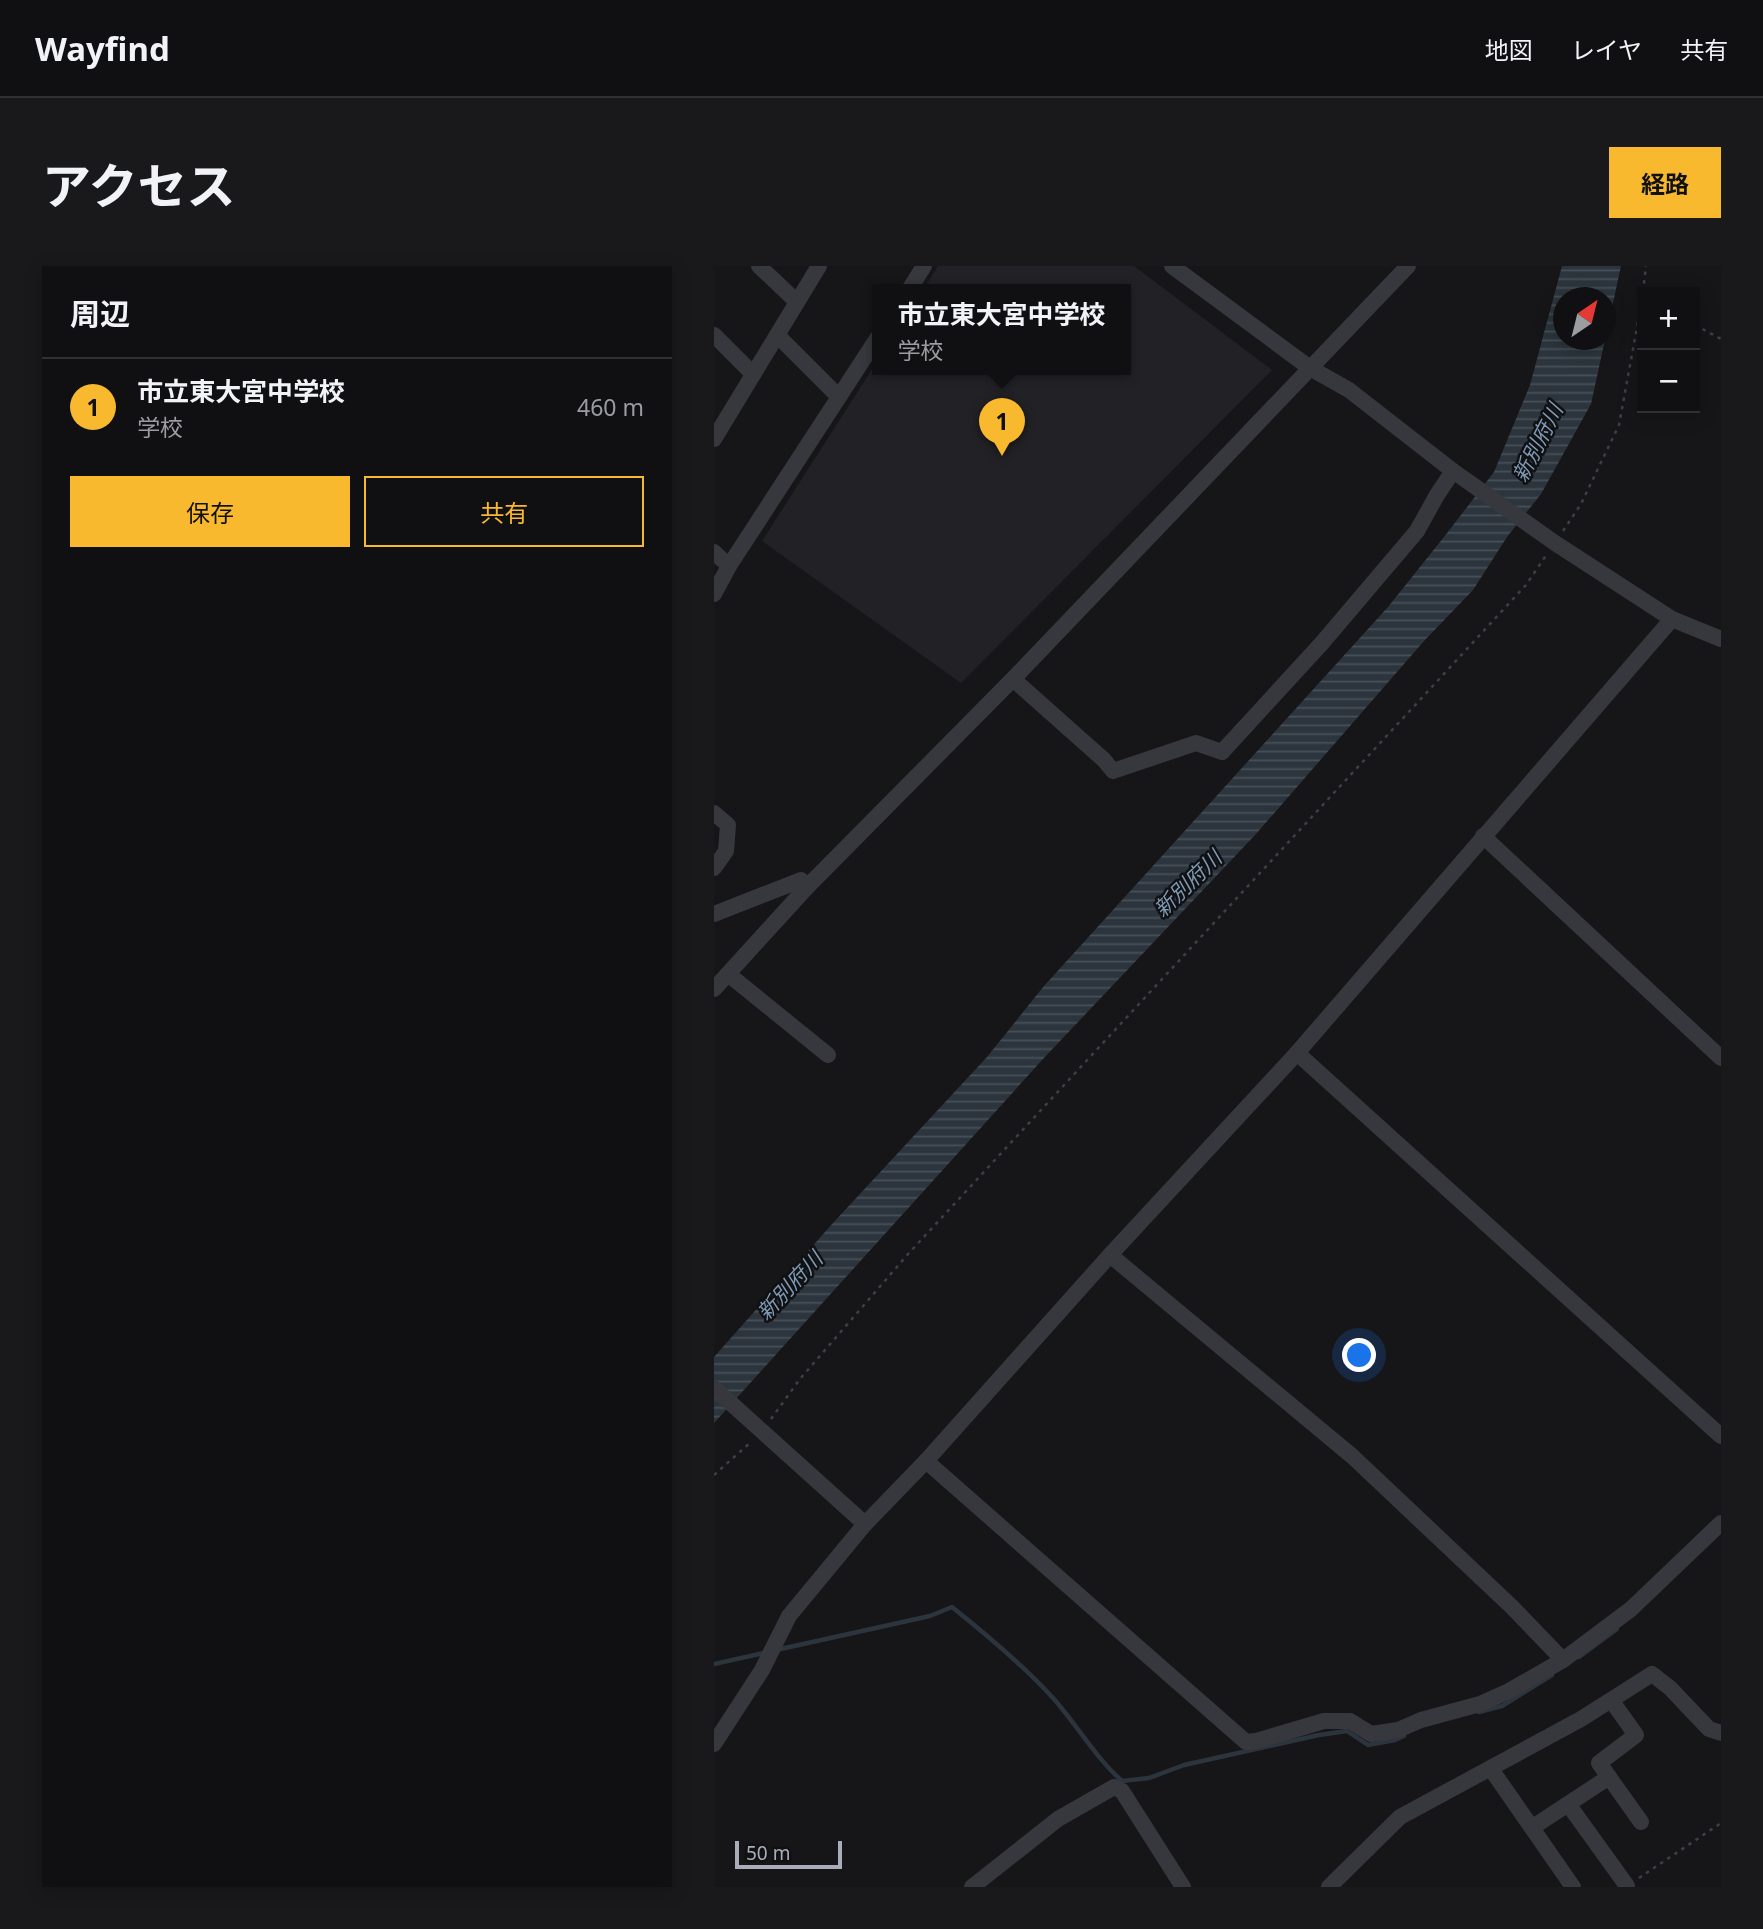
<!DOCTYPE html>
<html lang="ja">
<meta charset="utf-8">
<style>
body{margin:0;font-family:"Noto Sans","Noto Sans JP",sans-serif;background:#19191c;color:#f1f3f6}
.controls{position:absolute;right:21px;top:21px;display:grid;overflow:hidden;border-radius:0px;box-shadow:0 4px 18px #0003}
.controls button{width:63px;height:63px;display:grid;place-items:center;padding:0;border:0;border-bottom:2px solid #303033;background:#101013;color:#f1f3f6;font:35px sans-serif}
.compass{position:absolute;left:839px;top:21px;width:63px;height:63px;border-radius:50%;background:#101013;box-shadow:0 4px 18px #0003;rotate:35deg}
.scale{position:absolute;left:21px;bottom:18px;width:107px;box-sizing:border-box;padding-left:7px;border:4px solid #a8adb9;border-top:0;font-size:19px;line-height:24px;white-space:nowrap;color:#a8adb9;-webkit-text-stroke:5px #111114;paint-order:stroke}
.you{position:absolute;left:646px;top:1090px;width:24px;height:24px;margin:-18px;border:5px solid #fff;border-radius:50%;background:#1a73e8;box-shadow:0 0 0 10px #1a73e833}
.badge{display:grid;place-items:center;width:46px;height:46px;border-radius:50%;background:#f9b92e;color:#111;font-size:23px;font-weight:700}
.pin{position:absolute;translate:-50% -58px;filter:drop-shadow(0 2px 4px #0008)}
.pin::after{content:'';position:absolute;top:37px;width:24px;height:21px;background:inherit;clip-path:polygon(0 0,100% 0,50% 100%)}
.popup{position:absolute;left:158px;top:18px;width:259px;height:91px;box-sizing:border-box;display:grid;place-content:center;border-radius:0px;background:#101013;filter:drop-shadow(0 2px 5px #0005);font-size:23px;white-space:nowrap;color:#9c9da0}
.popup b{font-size:26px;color:#f1f3f6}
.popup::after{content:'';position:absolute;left:50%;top:100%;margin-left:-14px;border:14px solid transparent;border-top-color:#101013}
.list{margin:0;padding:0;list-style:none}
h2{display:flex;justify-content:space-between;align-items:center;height:91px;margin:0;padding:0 28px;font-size:30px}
h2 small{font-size:23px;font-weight:400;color:#9c9da0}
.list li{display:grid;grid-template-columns:46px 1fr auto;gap:21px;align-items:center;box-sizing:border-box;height:98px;padding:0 28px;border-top:2px solid #303033}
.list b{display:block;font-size:26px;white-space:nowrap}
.list p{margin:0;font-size:23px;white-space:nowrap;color:#9c9da0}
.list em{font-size:23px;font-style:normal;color:#9c9da0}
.actions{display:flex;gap:14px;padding:21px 28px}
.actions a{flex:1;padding:16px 0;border:2px solid #f9b92e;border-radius:0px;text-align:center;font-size:24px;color:#f9b92e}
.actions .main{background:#f9b92e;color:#111}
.map{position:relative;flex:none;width:1007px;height:1621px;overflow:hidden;border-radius:0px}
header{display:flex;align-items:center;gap:42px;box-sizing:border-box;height:98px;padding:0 35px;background:#101013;border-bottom:2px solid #303033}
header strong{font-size:33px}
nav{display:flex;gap:38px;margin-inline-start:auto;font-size:24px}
.intro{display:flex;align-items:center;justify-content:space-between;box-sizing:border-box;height:168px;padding:0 42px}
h1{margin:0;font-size:49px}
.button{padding:18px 32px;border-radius:0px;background:#f9b92e;color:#111;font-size:24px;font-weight:700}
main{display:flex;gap:42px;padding:0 42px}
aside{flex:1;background:#101013;border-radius:0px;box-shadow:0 4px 18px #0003}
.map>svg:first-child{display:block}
.built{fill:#222226}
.water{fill:url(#water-rules);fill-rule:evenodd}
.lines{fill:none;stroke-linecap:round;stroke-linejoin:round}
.stream{stroke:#2c353d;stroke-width:4.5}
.path{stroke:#3d3f45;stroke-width:2.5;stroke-dasharray:3.5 5;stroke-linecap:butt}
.minor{stroke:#37383e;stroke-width:16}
.labels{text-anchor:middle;stroke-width:5;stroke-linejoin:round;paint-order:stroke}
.water-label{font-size:21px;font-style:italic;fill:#7e9ab5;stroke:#111114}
</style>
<header>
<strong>Wayfind</strong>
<nav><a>地図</a><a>レイヤ</a><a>共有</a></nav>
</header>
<div class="intro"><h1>アクセス</h1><a class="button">経路</a></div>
<main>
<aside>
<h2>周辺<small></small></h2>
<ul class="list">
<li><span class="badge">1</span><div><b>市立東大宮中学校</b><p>学校</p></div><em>460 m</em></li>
</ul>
<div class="actions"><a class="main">保存</a><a>共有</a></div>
</aside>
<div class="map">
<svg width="1007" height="1621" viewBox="0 0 1007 1621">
<defs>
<pattern id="water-rules" width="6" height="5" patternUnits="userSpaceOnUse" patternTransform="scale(1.75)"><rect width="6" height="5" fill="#2c353d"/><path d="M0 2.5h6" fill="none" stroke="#485057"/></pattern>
</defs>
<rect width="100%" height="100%" fill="#161619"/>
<path class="built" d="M224,0H420L558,104L247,417L48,275L164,94V104H412V24H209Z"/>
<path class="water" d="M848,0H907L877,138L827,228L793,271L759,324L710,375L542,568L329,793L0,1157V1091L119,957L273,791L330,720L674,341L730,271L780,206L816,119ZM850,32H892V74H850Z"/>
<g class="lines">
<g class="stream">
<path d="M62,1384L216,1350L238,1341C273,1369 309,1399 339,1432C363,1459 381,1491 408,1515L435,1512L470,1499L605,1469L633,1465L654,1479L681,1474L690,1470"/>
<path d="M865,1391L903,1363"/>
<path d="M0,1398L50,1387"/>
<path d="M765,1446L788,1440L838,1409"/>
</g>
<g class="path">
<path d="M929,26L932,0"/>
<path d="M981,59L1007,73"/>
<path d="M849,265L867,238L905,159L928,34"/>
<path d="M57,1153L86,1113L195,987L812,319L833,288"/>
<path d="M0,1209L37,1176"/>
<path d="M925,1612L1007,1557"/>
</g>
<g class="minor">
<path d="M45,0L83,36"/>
<path d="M458,0L596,102L635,124L739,205L841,277L958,353L1007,373"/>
<path d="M195,24L210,0"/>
<path d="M0,69L39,108"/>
<path d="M63,69L125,131"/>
<path d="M0,173L105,0"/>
<path d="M0,286L15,300"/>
<path d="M0,328L15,300L164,71"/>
<path d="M299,413L390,494L399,505L482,477L508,486L608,377L703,265L723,229L739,205"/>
<path d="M0,547L14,559L12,585L0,602"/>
<path d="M769,570L1007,792"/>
<path d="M0,648L87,614L94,620"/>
<path d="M14,708L114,789"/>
<path d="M0,723L94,620L299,413L694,0"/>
<path d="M583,787L1007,1170"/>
<path d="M396,989L638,1190L798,1341L849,1394"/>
<path d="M0,1122L151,1258"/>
<path d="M212,1195L532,1476L542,1475L610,1455H636L657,1468L684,1464L707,1454L766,1438L795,1425L849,1394L917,1343L1007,1257"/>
<path d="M897,1434L922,1469L885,1497L927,1556"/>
<path d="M0,1478L48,1404L75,1350L151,1258L212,1195L396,989L583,787L958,353"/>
<path d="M777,1503L859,1621"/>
<path d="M854,1538L913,1620"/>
<path d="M819,1561L895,1511"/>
<path d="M258,1621L344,1553L400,1521L408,1525L469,1621"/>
<path d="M615,1621L686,1551L867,1453L938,1408L956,1422L995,1463L1007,1467"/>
</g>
</g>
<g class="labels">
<g class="water-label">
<text transform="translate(824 177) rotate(-63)" y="7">新別府川</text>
<text transform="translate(474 618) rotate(-44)" y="7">新別府川</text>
<text transform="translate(76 1020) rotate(-47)" y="7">新別府川</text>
</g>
</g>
</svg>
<div class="controls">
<button>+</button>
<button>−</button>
</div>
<svg class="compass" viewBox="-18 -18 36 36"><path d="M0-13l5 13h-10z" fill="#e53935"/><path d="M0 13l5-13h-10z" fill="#9c9da0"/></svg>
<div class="scale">50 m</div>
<div class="you"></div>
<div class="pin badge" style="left:288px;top:190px">1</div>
<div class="popup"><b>市立東大宮中学校</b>学校</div>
</div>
</main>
